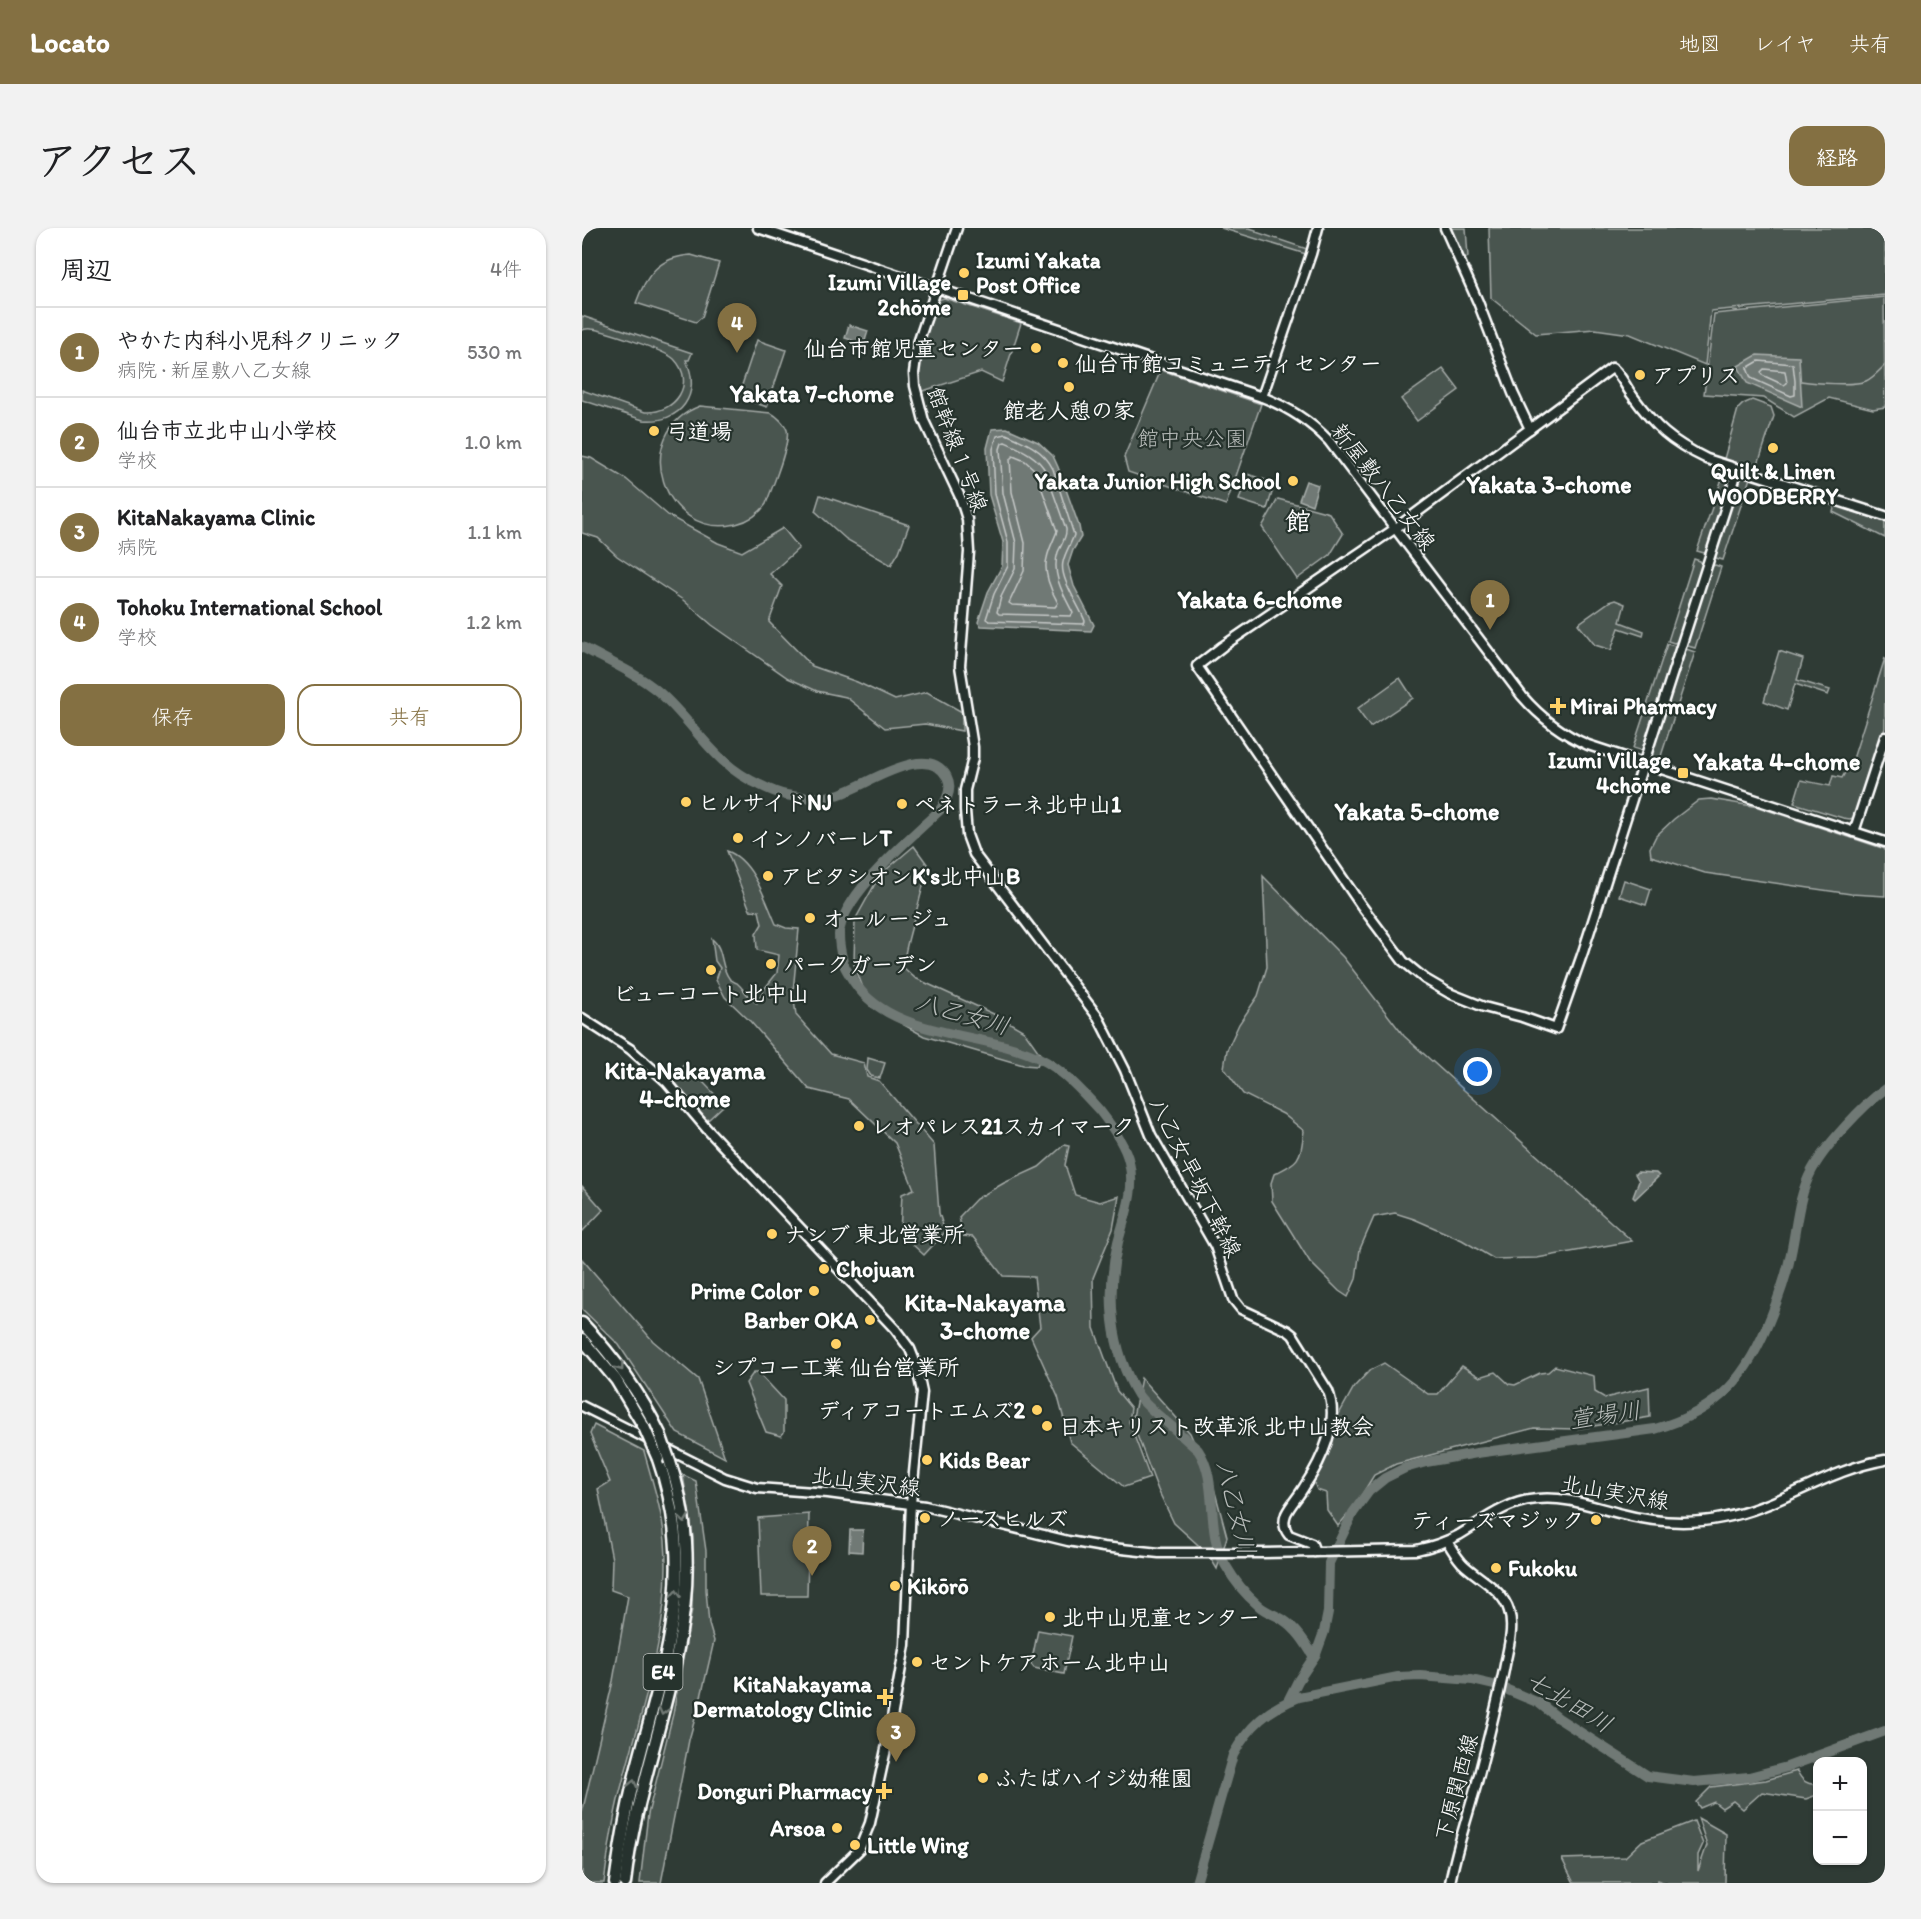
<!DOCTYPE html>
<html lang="ja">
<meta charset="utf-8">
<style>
body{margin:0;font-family:Itim,"Klee One",sans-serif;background:#f2f2f2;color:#202124}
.controls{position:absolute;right:18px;bottom:18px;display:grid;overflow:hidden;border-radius:12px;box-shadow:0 2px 4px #0004}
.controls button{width:54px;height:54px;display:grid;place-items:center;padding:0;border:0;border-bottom:2px solid #e0e0e0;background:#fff;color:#202124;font:30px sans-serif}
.you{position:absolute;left:896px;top:844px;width:21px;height:21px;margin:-15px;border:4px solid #fff;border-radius:50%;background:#1a73e8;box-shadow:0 0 0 9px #1a73e833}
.badge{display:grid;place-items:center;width:39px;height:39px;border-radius:50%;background:#847042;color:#fff;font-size:20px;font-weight:700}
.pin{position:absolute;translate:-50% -50px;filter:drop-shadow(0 2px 3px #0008)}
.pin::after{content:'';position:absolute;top:32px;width:21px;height:18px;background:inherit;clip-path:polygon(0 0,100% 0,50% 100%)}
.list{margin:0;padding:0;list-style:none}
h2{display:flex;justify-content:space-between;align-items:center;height:78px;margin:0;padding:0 24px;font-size:26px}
h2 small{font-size:20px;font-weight:400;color:#757577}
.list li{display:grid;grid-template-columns:39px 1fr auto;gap:18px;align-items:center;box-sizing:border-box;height:90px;padding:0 24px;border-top:2px solid #e0e0e0}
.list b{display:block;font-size:22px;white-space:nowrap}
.list p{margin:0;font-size:20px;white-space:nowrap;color:#757577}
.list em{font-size:20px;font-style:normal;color:#757577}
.actions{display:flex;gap:12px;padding:18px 24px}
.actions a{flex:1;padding:14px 0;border:2px solid #847042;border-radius:18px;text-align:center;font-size:21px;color:#847042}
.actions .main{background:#847042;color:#fff}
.map{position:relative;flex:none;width:1303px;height:1655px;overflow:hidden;border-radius:18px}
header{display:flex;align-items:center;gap:36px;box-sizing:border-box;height:84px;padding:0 30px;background:#847042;color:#fff}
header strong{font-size:28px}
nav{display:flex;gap:33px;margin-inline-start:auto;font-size:21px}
.intro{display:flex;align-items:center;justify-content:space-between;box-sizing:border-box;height:144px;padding:0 36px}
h1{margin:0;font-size:42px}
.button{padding:15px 27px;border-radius:18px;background:#847042;color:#fff;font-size:21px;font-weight:700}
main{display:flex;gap:36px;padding:0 36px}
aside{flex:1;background:#fff;border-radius:18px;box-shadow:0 2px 4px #0004}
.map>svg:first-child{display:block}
.green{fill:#4a544f;stroke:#a4aaa7;stroke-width:1.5}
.water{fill:#707975;stroke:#a9afac;stroke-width:1.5}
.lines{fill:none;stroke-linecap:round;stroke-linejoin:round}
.shore{stroke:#c6c9c8;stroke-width:1.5}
.stream{stroke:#a9afac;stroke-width:1.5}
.river{stroke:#707975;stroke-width:10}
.secondary-casing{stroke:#fff;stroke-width:13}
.highway-casing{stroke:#fff;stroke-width:15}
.secondary{stroke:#26332d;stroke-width:8}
.highway{stroke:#26332d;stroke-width:10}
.highway-bridge-casing{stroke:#fff;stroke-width:15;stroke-linecap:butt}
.highway-bridge{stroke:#26332d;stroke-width:10}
.oneway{stroke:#727a76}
.poi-dot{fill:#ffd166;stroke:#26332d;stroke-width:2}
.labels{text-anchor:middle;stroke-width:4.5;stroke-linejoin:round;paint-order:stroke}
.shield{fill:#26332d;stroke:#bec2c0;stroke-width:1.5}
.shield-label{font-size:21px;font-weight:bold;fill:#fff}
.poi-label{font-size:22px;font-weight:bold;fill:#fff;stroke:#26332d;text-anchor:start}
.park-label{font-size:22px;fill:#b7bbb9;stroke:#26332d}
.street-label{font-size:22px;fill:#fff;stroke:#26332d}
.neighbourhood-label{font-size:24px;font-weight:bold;fill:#fff;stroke:#26332d}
.water-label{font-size:24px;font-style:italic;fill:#b8bcba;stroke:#26332d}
.quarter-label{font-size:26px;font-weight:bold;fill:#fff;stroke:#26332d}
</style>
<header>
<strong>Locato</strong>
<nav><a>地図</a><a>レイヤ</a><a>共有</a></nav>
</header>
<div class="intro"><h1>アクセス</h1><a class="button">経路</a></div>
<main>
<aside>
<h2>周辺<small>4件</small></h2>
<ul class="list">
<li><span class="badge">1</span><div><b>やかた内科小児科クリニック</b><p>病院 · 新屋敷八乙女線</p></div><em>530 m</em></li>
<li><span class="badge">2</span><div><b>仙台市立北中山小学校</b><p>学校</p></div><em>1.0 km</em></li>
<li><span class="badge">3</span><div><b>KitaNakayama Clinic</b><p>病院</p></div><em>1.1 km</em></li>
<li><span class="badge">4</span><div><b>Tohoku International School</b><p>学校</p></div><em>1.2 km</em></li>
</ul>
<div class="actions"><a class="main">保存</a><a>共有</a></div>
</aside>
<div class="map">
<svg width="1303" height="1655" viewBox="0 0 1303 1655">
<rect width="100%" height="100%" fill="#2f3b35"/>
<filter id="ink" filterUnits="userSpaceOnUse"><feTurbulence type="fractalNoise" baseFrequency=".0167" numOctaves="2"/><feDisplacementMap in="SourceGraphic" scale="12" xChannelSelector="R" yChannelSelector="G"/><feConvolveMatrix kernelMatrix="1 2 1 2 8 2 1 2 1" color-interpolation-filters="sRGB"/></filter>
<g filter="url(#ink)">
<g class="green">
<path d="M639,0H667L674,2V4L728,22L727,27Z"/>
<path d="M867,0H884L886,29L882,31Z"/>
<path d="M907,0H1303V67L1129,83L1123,137L1048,106L1013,101L954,106L909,70Z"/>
<path d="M109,27L137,35L120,89L114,94L54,75C64,47 77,29 109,27Z"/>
<path d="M1302,69L1303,179L1291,181L1247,170L1212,189L1182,170L1122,166L1132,86Z"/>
<path d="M362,70L439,95L420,154L399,144L338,164C333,132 346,102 356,72Z"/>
<path d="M0,88L110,125L107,132H104C120,166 99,196 61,192L0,172V162L63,184C93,186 115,155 92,131C84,123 22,102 9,101C5,100 4,101 0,102Z"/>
<path d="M175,112L204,122L185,179L156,169Z"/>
<path d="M861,141L877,162L835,193L819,171Z"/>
<path d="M579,142L679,176L644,277L546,244L542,229Z"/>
<path d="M1170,172L1189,179L1192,188L1174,242L1142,231L1156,181L1161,176Z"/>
<path d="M118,178L189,185C195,188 203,196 205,202C209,215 189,262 184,276C176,288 166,293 154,296C81,313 46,205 118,178Z"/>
<path d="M0,228L9,230L44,251L87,288L136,315L160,324L201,300L217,320L188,346L200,358L187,394L230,438L275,454L313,472L345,464L380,484V503L343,496L303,500L264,469L235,463L206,450L130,397L101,372L35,328L16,310L0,305Z"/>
<path d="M1143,242L1149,244L1151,248L1126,323L1122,325L1115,323Z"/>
<path d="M665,246L693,255L685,281L657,272Z"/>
<path d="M1162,248L1168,250L1141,332L1134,330L1132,326L1157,250Z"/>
<path d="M238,267L327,297L317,324L309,337L264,311L233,283Z"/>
<path d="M696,271L747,285L761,306L748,327L715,351L680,299Z"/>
<path d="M1253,277L1303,294V310L1251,284Z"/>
<path d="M1112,331L1118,333L1121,337L1097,413L1092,415L1086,413Z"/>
<path d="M1133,337L1139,339L1113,420L1106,418L1104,414L1128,339Z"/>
<path d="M1033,372L1043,376L1038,394L1062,403L1061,408L1037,400L1029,422L1013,417L996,396L1027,374Z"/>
<path d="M1085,416L1093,418L1095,421L1061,523L1051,520Z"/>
<path d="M1104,421L1113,424L1078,531L1071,529L1070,523Z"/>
<path d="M1197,423L1221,431L1215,452L1248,462L1246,467L1213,456L1205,482L1182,473Z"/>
<path d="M1303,430V500L1273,589L1268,591L1261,590L1212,575L1219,552L1248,558L1251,548L1260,550L1271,531Z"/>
<path d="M818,450L831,470L788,499L775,481Z"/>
<path d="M1129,571L1176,579L1303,621V668L1269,666L1123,645L1069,628L1068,620L1074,608L1092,591L1117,572Z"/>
<path d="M332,618L345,636C341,672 325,703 321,739L333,750L416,788L442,803L459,827L455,838L441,837L342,808L288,778L272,736L273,692L298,647Z"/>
<path d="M145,623C171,632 184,673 194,696L204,700L217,701L211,764L214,787L249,826L282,835L285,849L297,853L352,917L357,985L363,1004L342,1027L318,1005L320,966L332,961L313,915L267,871L227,861L168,793L143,769L134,752L138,740L133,733L130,711C142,720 138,739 147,750C147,751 154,755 155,755C163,762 165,769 175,775L183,760L195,745L197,727L175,722L174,706L180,696L177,683L168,682Z"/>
<path d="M681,648L761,729L822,808L1050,1013L955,1030L912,1031L880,1012L832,991L813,985L792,989L778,1021L774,1051L766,1069L757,1063L728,1034L690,973L689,955L692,946C719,933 718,931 722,903L701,886L661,866L642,840L645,822L657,796L676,768L685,739Z"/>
<path d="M1042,652L1069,661L1064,677L1037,668Z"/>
<path d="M286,830L303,835L298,850L289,848L285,842Z"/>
<path d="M103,835L140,874L141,878L127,891L123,892L86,851Z"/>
<path d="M482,917L487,918L483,937L493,967L518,974L537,968L531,1001L511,1050L512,1100L535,1163L549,1180L547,1194L568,1250L542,1259L488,1214L476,1169L449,1109L458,1099L452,1049L421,1048L391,1009L381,1008L377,989L394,971L422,955L457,939Z"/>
<path d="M0,958L21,982L0,1004Z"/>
<path d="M0,1031L71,1113L116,1151L143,1230L95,1205L37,1117L0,1081Z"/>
<path d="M802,1135L846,1166H856L880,1138L898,1149L914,1144L927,1156L933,1157L958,1145L966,1144L973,1138L1012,1148L1013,1164L1023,1170L1067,1159L1068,1189L993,1201L952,1200L814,1236L792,1247L772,1279L756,1298L745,1282L744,1265L735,1262L731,1252L745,1225L756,1188L772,1159L788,1142Z"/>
<path d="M172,1144H176L202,1172V1204L199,1208L184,1204L164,1155Z"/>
<path d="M559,1150L608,1205L632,1260L645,1309L635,1341L626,1326L592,1295L576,1262L550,1194Z"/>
<path d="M12,1197L62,1223C70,1253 80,1282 83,1313C90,1398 59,1483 38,1564C30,1594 26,1625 22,1655H0V1585L31,1453L46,1368L29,1362L30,1331L16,1261L28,1254L8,1206Z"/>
<path d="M101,1247L114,1253L124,1323V1362L127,1396L132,1413L119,1469L107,1512L79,1655H58L66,1586L91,1486L110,1381L111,1309Z"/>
<path d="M227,1286L225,1368H179L176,1290Z"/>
<path d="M456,1402L490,1408L482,1446L452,1440L449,1436Z"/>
<path d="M1215,1543C1220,1553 1225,1557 1235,1556V1567L1224,1571L1180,1564L1161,1581L1151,1573L1140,1580L1132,1574L1118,1580L1114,1574L1129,1559L1184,1552Z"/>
<path d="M1116,1590L1144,1606L1143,1655H1083L1076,1652L1075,1655H992L980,1631L1043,1629L1060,1613L1112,1593L1121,1616L1116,1627V1643L1125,1617Z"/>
</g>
<g class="water">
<path d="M267,97L286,103L282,116L263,110Z"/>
<path d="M1175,127L1217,129L1220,179L1165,155L1156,138Z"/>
<path d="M425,200L456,214L471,228L476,239L497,298L499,309L491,322L486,337L492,358L512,397L509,403L399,398L396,394L406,364L420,338L421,314L407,267L405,220L410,201Z"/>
<path d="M724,253L736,257L730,277L717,272Z"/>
<path d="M1055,944L1074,945L1077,948L1053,971L1051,969L1057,953L1053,946Z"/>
<path d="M268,1302H281L280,1324L267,1323Z"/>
</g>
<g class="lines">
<g class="shore">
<path d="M1177,133L1211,136L1213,153V167L1209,168L1169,150L1165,140Z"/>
<path d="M1182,141L1203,143L1205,155L1202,157L1180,147L1179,144Z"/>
<path d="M424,206C443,214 462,222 471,241L492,307C489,316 483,324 481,334C477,350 497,377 503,393L502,396L407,393L404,391L412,366L426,338V314L413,266L411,221L415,208Z"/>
<path d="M423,214C439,221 456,228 464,244L484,301C485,309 479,317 476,324C469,346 481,366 491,385L489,388L417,386L415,384L419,369L433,341L434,315L421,265L418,221L420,215Z"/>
<path d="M431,228L443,233L453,242L475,303C472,312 467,320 465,330C461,344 469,363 476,375L473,379L430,377L427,375L442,343L443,315L430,264L428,231Z"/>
</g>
<path class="stream" d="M1219,153C1233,155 1272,158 1284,153C1291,150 1297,143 1303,137"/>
<g class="river">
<path d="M0,419C26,433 56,446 78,465C115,498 131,536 178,557C186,561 195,565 204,567C219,570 238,571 254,567C280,561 345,511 365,549C371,560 365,572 358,582C331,608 258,668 257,707C257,715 259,726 261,734C263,741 268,747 272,754C310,811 401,803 457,830C480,841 501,864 518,883C529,897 543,916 547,934C554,962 543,987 536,1014C524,1065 528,1121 556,1167C564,1179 578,1188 589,1198C598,1206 607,1214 616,1222C638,1254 622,1304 644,1338C652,1352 663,1366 676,1377C683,1384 692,1386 700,1391C715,1401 723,1414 732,1429"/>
<path d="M706,1473L716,1453L734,1426L742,1404L746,1384L747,1335L771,1285L787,1263L803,1250L823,1240L844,1234L895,1225L1073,1201C1139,1182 1166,1148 1190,1086C1198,1066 1205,1046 1209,1025C1215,997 1216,968 1230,942C1244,917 1280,878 1303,861"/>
<path d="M614,1655L651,1527C667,1498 686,1481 717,1469L816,1449L838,1448L890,1452L916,1458L957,1475L976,1490L1066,1548L1112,1554L1167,1549L1205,1539L1303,1503"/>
</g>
<g class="secondary-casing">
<g id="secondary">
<path d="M176,0L680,169C706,179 728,193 747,213L940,468C959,490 980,506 1006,517L1303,614"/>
<path d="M375,0L336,115L332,145L333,158L342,193L378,269L385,291L387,324L378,438L391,519V530L383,562V582L385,607L392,626L516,789L543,842L569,907L633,1018L651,1071L659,1081L706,1103L711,1107L746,1163C758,1194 740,1232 722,1259C717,1268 709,1276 704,1286C701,1294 702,1301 707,1307L730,1316L733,1324"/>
<path d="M863,0L896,74L931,165L948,201"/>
<path d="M680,169L729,26L736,0"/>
<path d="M1156,241L1001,724L974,801L940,789L902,779L867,765L843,751L821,733L779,677L615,438L641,418L814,300L1030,140C1039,146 1043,158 1050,167C1074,200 1088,213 1125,231L1303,288"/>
<path d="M1272,604L1303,509"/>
<path d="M0,790L48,821L85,854L124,900L313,1101L328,1121L334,1136L340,1164L329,1275L323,1417L306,1512L288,1595L277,1622L243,1655"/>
<path d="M0,1178L143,1250L175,1260L246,1265L343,1278L486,1313L521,1319L577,1325H680L834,1322C849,1319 864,1314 877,1307C902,1292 925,1273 955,1271C983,1268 1009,1278 1036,1285C1070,1294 1106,1297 1140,1290C1199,1279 1244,1242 1303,1232"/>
<path d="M865,1313C869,1320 874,1328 880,1335C896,1351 921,1361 927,1383C933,1402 925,1423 922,1442C914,1481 904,1520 894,1558C885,1590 874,1622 868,1655"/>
</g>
</g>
<g class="highway-casing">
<g id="highway">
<path d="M0,1095C32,1129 58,1164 78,1206"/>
<path d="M0,1111L34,1152L62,1199"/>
<path d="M33,1655C38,1619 44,1583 53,1547C82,1433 117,1349 76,1231"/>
<path d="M43,1655C59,1510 139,1382 88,1234"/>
</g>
</g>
<use href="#secondary" class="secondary"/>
<use href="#highway" class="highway"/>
<g class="highway-bridge-casing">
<g id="highway-bridge">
<path d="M62,1199L76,1231"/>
<path d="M78,1206L88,1234"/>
</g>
</g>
<use href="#highway-bridge" class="highway-bridge"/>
</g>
<defs><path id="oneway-chevron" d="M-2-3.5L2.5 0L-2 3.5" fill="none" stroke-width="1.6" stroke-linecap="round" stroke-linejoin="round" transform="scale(1.5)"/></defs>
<g class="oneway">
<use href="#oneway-chevron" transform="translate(38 1139) rotate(53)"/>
<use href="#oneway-chevron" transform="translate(102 1291) rotate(82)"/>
<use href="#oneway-chevron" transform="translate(94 1366) rotate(-86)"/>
<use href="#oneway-chevron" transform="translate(81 1483) rotate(105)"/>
<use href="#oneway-chevron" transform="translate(51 1556) rotate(-77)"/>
</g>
</g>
<g class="poi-dot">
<circle cx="382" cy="45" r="6"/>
<rect x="375" y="61" width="12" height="12" rx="3"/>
<circle cx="454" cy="120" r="6"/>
<circle cx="481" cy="135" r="6"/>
<circle cx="1058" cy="147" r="6"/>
<circle cx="487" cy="159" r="6"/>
<circle cx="72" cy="203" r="6"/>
<circle cx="1191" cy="220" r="6"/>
<circle cx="711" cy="253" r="6"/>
<path d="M973 469h6v6h6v6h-6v6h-6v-6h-6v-6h6z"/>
<rect x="1095" y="539" width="12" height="12" rx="3"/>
<circle cx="104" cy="574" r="6"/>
<circle cx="320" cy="576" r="6"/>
<circle cx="156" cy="610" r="6"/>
<circle cx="186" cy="648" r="6"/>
<circle cx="228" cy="690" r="6"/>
<circle cx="189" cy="736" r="6"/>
<circle cx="129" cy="742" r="6"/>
<circle cx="277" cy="898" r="6"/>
<circle cx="190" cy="1006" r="6"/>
<circle cx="242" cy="1041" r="6"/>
<circle cx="232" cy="1063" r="6"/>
<circle cx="288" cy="1092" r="6"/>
<circle cx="254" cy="1116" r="6"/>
<circle cx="455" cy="1182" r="6"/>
<circle cx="465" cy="1198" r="6"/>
<circle cx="345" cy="1232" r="6"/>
<circle cx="343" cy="1290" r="6"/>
<circle cx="1014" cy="1292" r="6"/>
<circle cx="914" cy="1340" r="6"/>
<circle cx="313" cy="1358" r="6"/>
<circle cx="468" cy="1389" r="6"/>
<circle cx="335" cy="1434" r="6"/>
<path d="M300 1460h6v6h6v6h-6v6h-6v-6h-6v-6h6z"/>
<circle cx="401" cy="1550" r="6"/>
<path d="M299 1554h6v6h6v6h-6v6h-6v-6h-6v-6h6z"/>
<circle cx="255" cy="1600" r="6"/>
<circle cx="273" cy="1617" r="6"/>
</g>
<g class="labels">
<rect class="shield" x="61.5" y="1426" width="39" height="36" rx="4.5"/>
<g class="shield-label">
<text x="81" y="1451">E4</text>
</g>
<g class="poi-label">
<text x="394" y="40">Izumi Yakata<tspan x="394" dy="25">Post Office</tspan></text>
<text x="369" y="62" text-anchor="end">Izumi Village<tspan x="369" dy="25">2chōme</tspan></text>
<text x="442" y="128" text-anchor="end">仙台市館児童センター</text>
<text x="493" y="143">仙台市館コミュニティセンター</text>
<text x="1070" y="155">アプリス</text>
<text x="487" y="190" text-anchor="middle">館老人憩の家</text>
<text x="84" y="211">弓道場</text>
<text x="1191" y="251" text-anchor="middle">Quilt &amp; Linen<tspan x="1191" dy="25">WOODBERRY</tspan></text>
<text x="699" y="261" text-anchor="end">Yakata Junior High School</text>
<text x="988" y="486">Mirai Pharmacy</text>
<text x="1089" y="540" text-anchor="end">Izumi Village<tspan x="1089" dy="25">4chōme</tspan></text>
<text x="116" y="582">ヒルサイドNJ</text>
<text x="332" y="584">ペネトラーネ北中山1</text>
<text x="168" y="618">インノバーレT</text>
<text x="198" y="656">アビタシオンK's北中山B</text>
<text x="240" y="698">オールージュ</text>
<text x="201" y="744">パークガーデン</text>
<text x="129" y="773" text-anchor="middle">ビューコート北中山</text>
<text x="289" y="906">レオパレス21スカイマーク</text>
<text x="202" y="1014">ナンブ 東北営業所</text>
<text x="254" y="1049">Chojuan</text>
<text x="220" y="1071" text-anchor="end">Prime Color</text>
<text x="276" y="1100" text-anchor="end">Barber OKA</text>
<text x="254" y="1147" text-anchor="middle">シプコー工業 仙台営業所</text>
<text x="443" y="1190" text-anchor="end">ディアコートエムズ2</text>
<text x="477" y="1206">日本キリスト改革派 北中山教会</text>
<text x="357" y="1240">Kids Bear</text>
<text x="355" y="1298">ノースヒルズ</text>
<text x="1002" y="1300" text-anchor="end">ティーズマジック</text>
<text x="926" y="1348">Fukoku</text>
<text x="325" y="1366">Kikōrō</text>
<text x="480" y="1397">北中山児童センター</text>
<text x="347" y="1442">セントケアホーム北中山</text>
<text x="290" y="1464" text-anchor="end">KitaNakayama<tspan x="290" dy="25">Dermatology Clinic</tspan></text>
<text x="413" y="1558">ふたばハイジ幼稚園</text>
<text x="290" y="1571" text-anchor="end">Donguri Pharmacy</text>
<text x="243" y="1608" text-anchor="end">Arsoa</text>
<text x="285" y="1625">Little Wing</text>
</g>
<g class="park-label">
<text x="610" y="218">館中央公園</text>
</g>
<g class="street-label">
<text transform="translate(376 221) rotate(69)" y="8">館幹線１号線</text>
<text transform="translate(802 258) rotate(52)" y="8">新屋敷八乙女線</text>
<text transform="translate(614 949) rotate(63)" y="8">八乙女早坂下幹線</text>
<text transform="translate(284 1253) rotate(7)" y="8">北山実沢線</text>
<text transform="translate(1033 1264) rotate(10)" y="8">北山実沢線</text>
<text transform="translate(874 1559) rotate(-75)" y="8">下原関西線</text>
</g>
<g class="neighbourhood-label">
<text x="230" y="174">Yakata 7-chome</text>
<text x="967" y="265">Yakata 3-chome</text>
<text x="678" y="380">Yakata 6-chome</text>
<text x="1195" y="542">Yakata 4-chome</text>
<text x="835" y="592">Yakata 5-chome</text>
<text x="103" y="851">Kita-Nakayama<tspan x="103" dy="28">4-chome</tspan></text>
<text x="403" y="1083">Kita-Nakayama<tspan x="403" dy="28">3-chome</tspan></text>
</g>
<g class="water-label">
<text transform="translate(381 786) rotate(16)" y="8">八乙女川</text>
<text transform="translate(1023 1187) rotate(-8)" y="8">萱場川</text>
<text transform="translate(654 1280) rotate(76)" y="8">八乙女川</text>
<text transform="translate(987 1474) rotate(31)" y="8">七北田川</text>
</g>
<g class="quarter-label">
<text x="716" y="302">館</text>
</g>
</g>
</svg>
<div class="controls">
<button>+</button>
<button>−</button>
</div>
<div class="you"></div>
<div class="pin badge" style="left:908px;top:402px">1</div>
<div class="pin badge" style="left:230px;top:1348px">2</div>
<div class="pin badge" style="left:314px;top:1534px">3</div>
<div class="pin badge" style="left:155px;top:125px">4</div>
</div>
</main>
